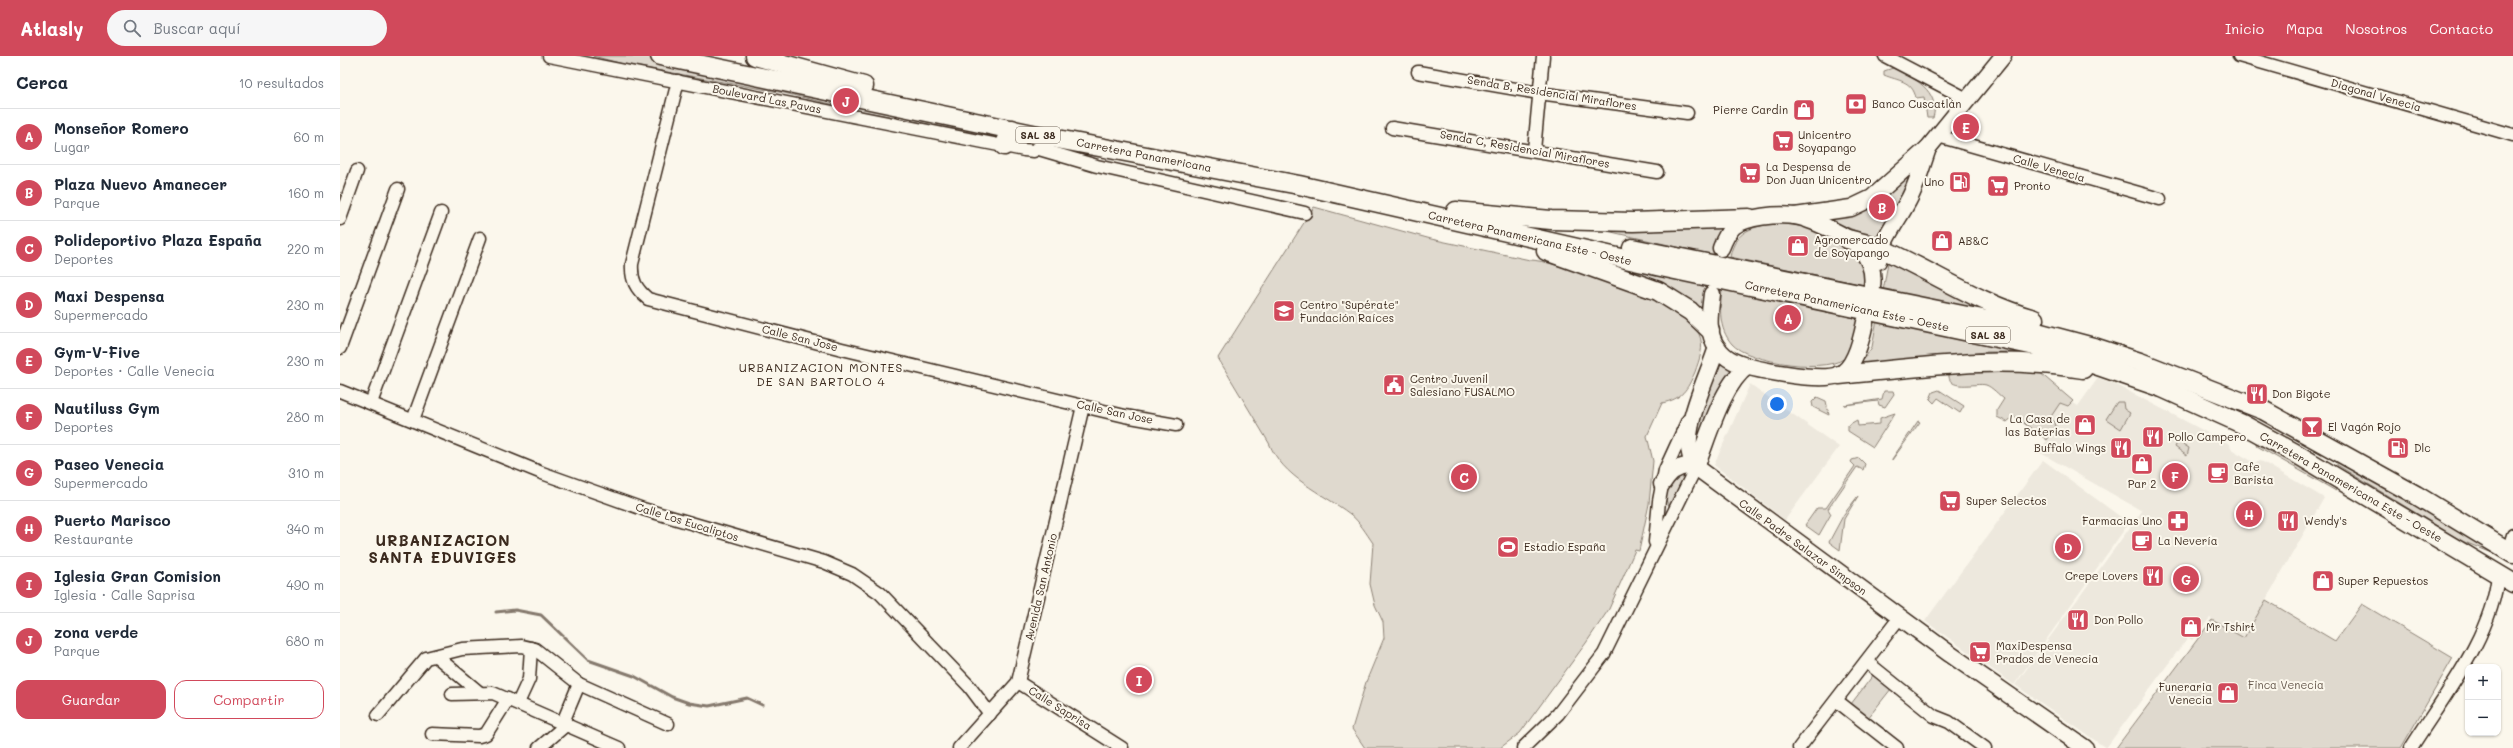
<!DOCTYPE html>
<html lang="es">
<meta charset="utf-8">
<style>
body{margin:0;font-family:Mali,sans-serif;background:#f6f6f7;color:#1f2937}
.controls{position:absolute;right:12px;bottom:12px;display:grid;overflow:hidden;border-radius:8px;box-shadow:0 1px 3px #0004}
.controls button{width:36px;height:36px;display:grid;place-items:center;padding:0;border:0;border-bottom:1px solid #e0e1e3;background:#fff;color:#1f2937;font:20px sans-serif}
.you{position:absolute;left:1437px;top:348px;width:14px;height:14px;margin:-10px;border:3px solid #fff;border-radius:50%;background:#1a73e8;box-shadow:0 0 0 6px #1a73e833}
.badge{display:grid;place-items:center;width:26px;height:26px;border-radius:50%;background:#d1495b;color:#fff;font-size:13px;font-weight:700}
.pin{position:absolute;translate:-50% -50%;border:2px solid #fff;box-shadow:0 1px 4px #0006}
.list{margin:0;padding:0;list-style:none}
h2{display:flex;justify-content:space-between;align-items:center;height:52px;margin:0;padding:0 16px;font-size:17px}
h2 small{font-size:13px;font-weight:400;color:#747a83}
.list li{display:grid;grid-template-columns:26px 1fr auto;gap:12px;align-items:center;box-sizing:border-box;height:56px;padding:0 16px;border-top:1px solid #e0e1e3}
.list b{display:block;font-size:15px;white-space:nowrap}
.list p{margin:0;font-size:13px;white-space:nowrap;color:#747a83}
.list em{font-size:13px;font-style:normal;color:#747a83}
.actions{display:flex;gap:8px;padding:12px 16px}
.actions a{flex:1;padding:9px 0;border:1px solid #d1495b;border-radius:12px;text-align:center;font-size:14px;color:#d1495b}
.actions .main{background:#d1495b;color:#fff}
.icon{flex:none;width:22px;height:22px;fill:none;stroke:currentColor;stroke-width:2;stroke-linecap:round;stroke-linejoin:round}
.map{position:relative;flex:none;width:2173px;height:692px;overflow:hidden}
header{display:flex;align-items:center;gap:24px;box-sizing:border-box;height:56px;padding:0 20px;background:#d1495b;color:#fff}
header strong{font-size:19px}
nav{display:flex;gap:22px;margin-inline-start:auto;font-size:14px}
.search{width:280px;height:36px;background:#f6f6f7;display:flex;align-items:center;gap:10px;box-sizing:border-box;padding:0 14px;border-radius:22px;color:#747a83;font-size:15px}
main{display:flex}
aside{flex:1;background:#fff}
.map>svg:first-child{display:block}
.built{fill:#ede8dd}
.green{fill:#dfd9ce;stroke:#8d8276}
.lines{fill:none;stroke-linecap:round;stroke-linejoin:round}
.stream{stroke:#85796d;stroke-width:3}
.minor-casing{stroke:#3b2a1e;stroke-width:15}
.major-casing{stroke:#3b2a1e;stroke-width:19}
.highway-casing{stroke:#3b2a1e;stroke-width:21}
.minor{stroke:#fbf7ec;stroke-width:12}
.major{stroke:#fbf7ec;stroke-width:16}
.highway{stroke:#fbf7ec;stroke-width:18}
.labels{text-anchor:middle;stroke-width:4;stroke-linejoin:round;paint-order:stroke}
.shield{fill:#fbf7ec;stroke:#75685c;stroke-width:1}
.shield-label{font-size:10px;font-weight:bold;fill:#3b2a1e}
.street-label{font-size:11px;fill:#3b2a1e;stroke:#fbf7ec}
.poi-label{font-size:11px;fill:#3b2a1e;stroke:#fbf7ec;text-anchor:start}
.park-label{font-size:11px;fill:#64564a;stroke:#fbf7ec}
.neighbourhood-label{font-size:12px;letter-spacing:1px;fill:#3b2a1e;stroke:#fbf7ec}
.district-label{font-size:15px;font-weight:bold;letter-spacing:1px;fill:#3b2a1e;stroke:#fbf7ec}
</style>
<header>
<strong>Atlasly</strong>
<div class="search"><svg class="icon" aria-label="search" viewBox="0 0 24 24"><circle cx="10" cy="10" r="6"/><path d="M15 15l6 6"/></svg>Buscar aquí</div>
<nav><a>Inicio</a><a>Mapa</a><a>Nosotros</a><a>Contacto</a></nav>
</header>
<main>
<aside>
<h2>Cerca<small>10 resultados</small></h2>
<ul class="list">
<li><span class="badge">A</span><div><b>Monseñor Romero</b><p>Lugar</p></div><em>60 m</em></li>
<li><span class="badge">B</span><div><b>Plaza Nuevo Amanecer</b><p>Parque</p></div><em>160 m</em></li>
<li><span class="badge">C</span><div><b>Polideportivo Plaza España</b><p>Deportes</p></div><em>220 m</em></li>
<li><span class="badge">D</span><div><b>Maxi Despensa</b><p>Supermercado</p></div><em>230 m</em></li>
<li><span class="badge">E</span><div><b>Gym-V-Five</b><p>Deportes · Calle Venecia</p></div><em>230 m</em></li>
<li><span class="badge">F</span><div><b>Nautiluss Gym</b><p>Deportes</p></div><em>280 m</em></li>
<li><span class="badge">G</span><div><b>Paseo Venecia</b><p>Supermercado</p></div><em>310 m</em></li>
<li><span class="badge">H</span><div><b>Puerto Marisco</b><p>Restaurante</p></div><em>340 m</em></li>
<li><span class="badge">I</span><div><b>Iglesia Gran Comision</b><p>Iglesia · Calle Saprisa</p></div><em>490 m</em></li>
<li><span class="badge">J</span><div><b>zona verde</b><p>Parque</p></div><em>680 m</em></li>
</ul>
<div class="actions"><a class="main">Guardar</a><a>Compartir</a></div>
</aside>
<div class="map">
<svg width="2173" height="692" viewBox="0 0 2173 692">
<rect width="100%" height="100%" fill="#fbf7ec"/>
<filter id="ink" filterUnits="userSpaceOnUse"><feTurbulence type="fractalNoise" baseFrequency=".025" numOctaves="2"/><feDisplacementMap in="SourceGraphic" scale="8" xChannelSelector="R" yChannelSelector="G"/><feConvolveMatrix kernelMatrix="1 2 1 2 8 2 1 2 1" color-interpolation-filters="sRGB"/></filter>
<g filter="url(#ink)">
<g class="built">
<path d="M1758,322L1773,327L1866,376L1890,388L1891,393L1915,407L1919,405L1923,406L1984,442L1904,582L1870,562L1852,584L1848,581L1766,692L1675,629L1802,455L1699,396L1716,371L1709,362L1720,346L1726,350L1732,346L1738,350Z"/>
<path d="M1410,328L1499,391L1445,464L1374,409Z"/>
<path d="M1703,404L1789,467L1674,629L1585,565Z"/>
</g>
<g class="green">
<path d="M253,0H321L672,73L668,84L512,53L444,37L283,8Z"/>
<path d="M1553,12C1573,21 1601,35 1593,62H1587L1584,41L1576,42C1572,24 1558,25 1544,19V15Z"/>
<path d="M1565,121L1570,127L1536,183L1482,161Z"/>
<path d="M974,151L1091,183L1190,204C1213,204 1305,238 1327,250C1338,257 1353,266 1359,278C1365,291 1359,304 1355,316C1347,334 1342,343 1322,347L1307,380L1313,405L1309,448L1299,495L1295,494L1269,553L1246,587L1180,677L1160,692H1025L1012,673L1026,626L1044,582L1043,566L1035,549L1030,528L1033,487C1026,477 1019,465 1010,458C981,436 943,422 929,387L878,302Z"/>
<path d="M1438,167C1462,169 1510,181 1521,203C1525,211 1526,222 1528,230L1390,201C1395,174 1414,170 1438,167Z"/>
<path d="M1236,168L1388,169L1375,185L1373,199Z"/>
<path d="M1221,195L1368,225L1365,261Z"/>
<path d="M1549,201L1693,268L1543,235Z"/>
<path d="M1382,233L1522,261C1518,272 1515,289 1508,299C1493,320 1407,306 1392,288C1378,272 1380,253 1382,233Z"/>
<path d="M1537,263L1706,296H1644L1595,303L1521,308L1532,291Z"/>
<path d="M1381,300L1398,309L1359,390L1353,386L1354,380Z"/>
<path d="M1692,310L1733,345L1728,350L1720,347L1710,362L1715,366L1716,371L1707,384L1674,360L1667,366L1657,361V354L1664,343C1659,339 1652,331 1646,329C1636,326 1606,337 1609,316Z"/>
<path d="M1599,334L1624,350L1620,357L1598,342L1594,347L1590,343L1593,336Z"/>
<path d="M1544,335H1553L1554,338L1545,351L1539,349L1538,345L1504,349L1542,343Z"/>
<path d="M1477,341L1486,345L1489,359L1473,351L1472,346Z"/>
<path d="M1777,346H1783L1784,353L1790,357L1781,373L1766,363Z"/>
<path d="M1555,357L1533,391L1508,375V369L1517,364L1518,370L1540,368V362Z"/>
<path d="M1578,365L1580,366L1552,404V403Z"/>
<path d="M1914,383L1995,431L1996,435L1917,390Z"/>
<path d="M1838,385L1849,392L1847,400L1835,391Z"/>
<path d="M1519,402L1525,408L1523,414L1517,411L1488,453L1491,458L1479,479L1465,469L1477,452H1486L1515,410L1511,406L1512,404Z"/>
<path d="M1997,406L2155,494V498L2122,485L1997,409Z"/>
<path d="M1347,413L1331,452H1330L1325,442L1328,425Z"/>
<path d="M1518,440L1504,463L1500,494L1489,486L1504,458Z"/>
<path d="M1926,544L1995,585L2022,548L2113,602L2061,692H1776L1872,564L1904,582Z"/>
<path d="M1534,618L1551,633L1528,662L1511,648Z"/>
</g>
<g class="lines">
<path class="stream" d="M156,556L175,554L201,559L248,604L294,620L332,641L349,647L369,650L407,642L422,649"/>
<g class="minor-casing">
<g id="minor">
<path d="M209,0L684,94L694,95L712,82"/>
<path d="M1545,0L1627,43"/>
<path d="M1899,0L2173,79"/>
<path d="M1078,16L1199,37L1347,57"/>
<path d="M338,25L292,208C291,224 296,233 308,243L502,293L785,360L836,369"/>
<path d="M1052,72L1317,116"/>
<path d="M1598,80L1820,143"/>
<path d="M699,93L757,110L965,157"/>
<path d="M1194,94L1203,0"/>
<path d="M0,163L17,115"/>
<path d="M0,292L58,133"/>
<path d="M0,335L202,417L303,453L484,506L512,518L540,537L629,630L650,658"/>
<path d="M31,347L101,157"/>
<path d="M73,364L140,182"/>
<path d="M1315,486L1319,445L1325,414L1348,364"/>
<path d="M2168,495L2173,479"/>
<path d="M96,600L140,637"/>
<path d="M1527,606L1594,660L1609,666L1645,692"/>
<path d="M678,626L782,692"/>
<path d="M112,638L153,637L279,692"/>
<path d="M1497,645L1557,692"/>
<path d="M178,647L189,623L191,592"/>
<path d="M38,659L86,602L122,593L182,590L195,593L239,628L328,668"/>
<path d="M223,666L239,628"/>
<path d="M92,678L139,680L146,678L168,643"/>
<path d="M199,692L227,668"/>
<path d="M619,692L678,626L743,350"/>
<path d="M1183,692L1218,658L1264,598L1356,411"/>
<path d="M1459,692L1560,561"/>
<path d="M2071,692C2103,641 2153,579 2158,518"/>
</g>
</g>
<g class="major-casing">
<g id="major">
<path d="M1455,160L1511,152L1532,142L1588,92L1663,0"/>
<path d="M1381,192C1384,184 1387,177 1393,171C1406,160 1438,158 1455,160C1469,162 1511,181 1520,192C1530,203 1534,217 1532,231"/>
<path d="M1538,205C1543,182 1557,166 1568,145C1577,129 1582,109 1588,92"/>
<path d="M1372,238C1370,256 1366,276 1377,291C1381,297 1387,302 1393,305C1411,314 1480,326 1498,319C1515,313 1522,281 1525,266"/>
<path d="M1377,291C1368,322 1334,383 1356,411L1610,598L1745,692"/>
<path d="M1356,411C1368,382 1382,328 1408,310"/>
<path d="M1322,428C1329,416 1341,407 1356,411"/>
</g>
</g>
<g class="highway-casing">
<g id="highway">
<path d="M320,0L712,82L959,129L1321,211L1709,293L1822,332L1902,368L1955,397L2173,527"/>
<path d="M415,0L524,30"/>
<path d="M664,90L672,73"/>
<path d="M1116,155L1211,164L1293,166L1409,162"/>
<path d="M1507,183C1519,186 1531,188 1542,193C1593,216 1640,248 1694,263"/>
<path d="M1292,192L1667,268L1757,292L1800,306L1923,354L2076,439L2173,498"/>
<path d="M1206,195L1318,235L1350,255L1370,274"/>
<path d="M1499,319C1583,311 1658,299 1743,313"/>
</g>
</g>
<use href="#minor" class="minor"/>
<use href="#major" class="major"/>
<use href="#highway" class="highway"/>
</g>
</g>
<defs>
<g id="bank-square" transform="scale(1.15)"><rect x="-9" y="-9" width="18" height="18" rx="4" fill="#d1495b" stroke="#fbf7ec"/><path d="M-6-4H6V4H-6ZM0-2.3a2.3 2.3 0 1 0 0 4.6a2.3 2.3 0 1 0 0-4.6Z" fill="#fff"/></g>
<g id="shop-square" transform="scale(1.15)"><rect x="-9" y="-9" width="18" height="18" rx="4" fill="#d1495b" stroke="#fbf7ec"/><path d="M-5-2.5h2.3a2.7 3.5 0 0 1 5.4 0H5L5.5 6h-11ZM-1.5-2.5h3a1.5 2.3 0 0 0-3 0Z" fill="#fff"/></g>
<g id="supermarket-square" transform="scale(1.15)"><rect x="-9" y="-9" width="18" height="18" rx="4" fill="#d1495b" stroke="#fbf7ec"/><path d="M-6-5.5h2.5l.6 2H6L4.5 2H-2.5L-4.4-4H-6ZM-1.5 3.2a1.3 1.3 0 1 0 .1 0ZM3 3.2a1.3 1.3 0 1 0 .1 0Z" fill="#fff"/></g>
<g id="fuel-square" transform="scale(1.15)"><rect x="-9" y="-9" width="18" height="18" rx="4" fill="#d1495b" stroke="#fbf7ec"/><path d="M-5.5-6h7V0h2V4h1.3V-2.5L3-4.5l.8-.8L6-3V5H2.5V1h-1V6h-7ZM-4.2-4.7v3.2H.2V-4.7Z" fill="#fff"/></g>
<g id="university-square" transform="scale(1.15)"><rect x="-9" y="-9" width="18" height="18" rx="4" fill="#d1495b" stroke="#fbf7ec"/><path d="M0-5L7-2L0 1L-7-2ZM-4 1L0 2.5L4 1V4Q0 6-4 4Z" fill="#fff"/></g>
<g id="civic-square" transform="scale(1.15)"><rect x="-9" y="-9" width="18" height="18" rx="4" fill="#d1495b" stroke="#fbf7ec"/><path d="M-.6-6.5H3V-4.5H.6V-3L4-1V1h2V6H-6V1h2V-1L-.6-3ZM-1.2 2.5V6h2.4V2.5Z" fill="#fff"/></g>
<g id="restaurant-square" transform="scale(1.15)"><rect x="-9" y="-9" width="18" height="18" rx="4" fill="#d1495b" stroke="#fbf7ec"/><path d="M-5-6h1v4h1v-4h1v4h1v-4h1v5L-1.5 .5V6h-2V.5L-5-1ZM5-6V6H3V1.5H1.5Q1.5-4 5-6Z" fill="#fff"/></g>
<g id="bar-square" transform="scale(1.15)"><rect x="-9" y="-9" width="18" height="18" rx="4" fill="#d1495b" stroke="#fbf7ec"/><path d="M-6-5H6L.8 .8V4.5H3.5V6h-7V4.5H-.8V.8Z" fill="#fff"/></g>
<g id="cafe-square" transform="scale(1.15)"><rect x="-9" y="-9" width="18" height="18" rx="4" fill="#d1495b" stroke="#fbf7ec"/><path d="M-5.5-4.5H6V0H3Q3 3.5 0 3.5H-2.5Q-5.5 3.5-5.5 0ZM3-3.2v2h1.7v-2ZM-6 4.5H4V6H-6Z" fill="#fff"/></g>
<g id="pharmacy-square" transform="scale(1.15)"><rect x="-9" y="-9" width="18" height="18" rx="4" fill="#d1495b" stroke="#fbf7ec"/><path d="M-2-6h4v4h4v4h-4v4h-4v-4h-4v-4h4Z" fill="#fff"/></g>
<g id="stadium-square" transform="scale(1.15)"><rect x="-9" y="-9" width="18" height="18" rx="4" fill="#d1495b" stroke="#fbf7ec"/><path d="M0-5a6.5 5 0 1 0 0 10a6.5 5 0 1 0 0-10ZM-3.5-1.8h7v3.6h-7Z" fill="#fff"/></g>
</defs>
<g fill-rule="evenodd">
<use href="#bank-square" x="1516" y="48"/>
<use href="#shop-square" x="1464" y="54"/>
<use href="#supermarket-square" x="1443" y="85"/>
<use href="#supermarket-square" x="1410" y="117"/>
<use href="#fuel-square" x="1620" y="126"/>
<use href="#supermarket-square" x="1658" y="130"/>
<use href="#shop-square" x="1602" y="185"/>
<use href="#shop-square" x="1458" y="190"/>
<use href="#university-square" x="944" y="255"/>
<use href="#civic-square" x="1054" y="329"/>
<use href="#restaurant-square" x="1917" y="338"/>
<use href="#shop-square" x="1745" y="369"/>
<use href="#bar-square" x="1972" y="371"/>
<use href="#restaurant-square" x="1813" y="381"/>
<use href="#restaurant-square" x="1781" y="392"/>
<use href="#fuel-square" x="2058" y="392"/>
<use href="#shop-square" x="1802" y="408"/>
<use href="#cafe-square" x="1878" y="417"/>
<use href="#supermarket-square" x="1610" y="445"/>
<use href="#pharmacy-square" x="1838" y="465"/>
<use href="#restaurant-square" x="1948" y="465"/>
<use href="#cafe-square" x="1802" y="485"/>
<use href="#stadium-square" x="1168" y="491"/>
<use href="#restaurant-square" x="1813" y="520"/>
<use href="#shop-square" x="1983" y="525"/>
<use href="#restaurant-square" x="1738" y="564"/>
<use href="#shop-square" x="1851" y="571"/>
<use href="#supermarket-square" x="1640" y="596"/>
<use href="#shop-square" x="1888" y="637"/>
</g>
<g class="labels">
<g class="shield">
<rect x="676" y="71" width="44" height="16" rx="3"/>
<rect x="1626" y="271" width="44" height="16" rx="3"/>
</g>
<g class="shield-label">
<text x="698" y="83">SAL 38</text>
<text x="1648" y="283">SAL 38</text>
</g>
<g class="street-label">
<text transform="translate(1212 37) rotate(9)" y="4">Senda B, Residencial Miraflores</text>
<text transform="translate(2036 39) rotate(16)" y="4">Diagonal Venecia</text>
<text transform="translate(427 43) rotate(11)" y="4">Boulevard Las Pavas</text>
<text transform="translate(1185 93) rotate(10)" y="4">Senda C, Residencial Miraflores</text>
<text transform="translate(804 99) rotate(11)" y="4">Carretera Panamericana</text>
<text transform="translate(1709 112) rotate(16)" y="4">Calle Venecia</text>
<text transform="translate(1190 182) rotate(13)" y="4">Carretera Panamericana Este - Oeste</text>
<text transform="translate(1507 250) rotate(12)" y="4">Carretera Panamericana Este - Oeste</text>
<text transform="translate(460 282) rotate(14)" y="4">Calle San Jose</text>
<text transform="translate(775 356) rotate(12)" y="4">Calle San Jose</text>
<text transform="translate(2011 431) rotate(30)" y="4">Carretera Panamericana Este - Oeste</text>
<text transform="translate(347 466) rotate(17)" y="4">Calle Los Eucaliptos</text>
<text transform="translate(1463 491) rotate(36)" y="4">Calle Padre Salazar Simpson</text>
<text transform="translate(701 531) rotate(-77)" y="4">Avenida San Antonio</text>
<text transform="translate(720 652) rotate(32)" y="4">Calle Saprisa</text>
</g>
<g class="poi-label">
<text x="1532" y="52">Banco Cuscatlán</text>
<text x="1448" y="58" text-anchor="end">Pierre Cardin</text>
<text x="1458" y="83">Unicentro<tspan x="1458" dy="13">Soyapango</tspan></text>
<text x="1426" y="115">La Despensa de<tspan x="1426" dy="13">Don Juan Unicentro</tspan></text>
<text x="1604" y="130" text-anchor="end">Uno</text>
<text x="1674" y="134">Pronto</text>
<text x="1474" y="188">Agromercado<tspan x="1474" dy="13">de Soyapango</tspan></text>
<text x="1618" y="189">AB&amp;C</text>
<text x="960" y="253">Centro "Supérate"<tspan x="960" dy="13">Fundación Raíces</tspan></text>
<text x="1070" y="327">Centro Juvenil<tspan x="1070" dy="13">Salesiano FUSALMO</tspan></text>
<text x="1932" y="342">Don Bigote</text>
<text x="1730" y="367" text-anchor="end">La Casa de<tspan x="1730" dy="13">las Baterias</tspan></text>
<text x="1988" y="375">El Vagón Rojo</text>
<text x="1828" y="385">Pollo Campero</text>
<text x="1766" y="396" text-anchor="end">Buffalo Wings</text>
<text x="2074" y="396">Dlc</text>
<text x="1894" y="415">Cafe<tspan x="1894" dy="13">Barista</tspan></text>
<text x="1802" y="432" text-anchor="middle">Par 2</text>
<text x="1626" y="449">Super Selectos</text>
<text x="1822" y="469" text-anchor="end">Farmacias Uno</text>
<text x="1964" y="469">Wendy's</text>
<text x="1818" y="489">La Nevería</text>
<text x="1184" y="495">Estadio España</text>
<text x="1798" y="524" text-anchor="end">Crepe Lovers</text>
<text x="1998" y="529">Super Repuestos</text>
<text x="1754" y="568">Don Pollo</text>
<text x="1866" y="575">Mr Tshirt</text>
<text x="1656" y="594">MaxiDespensa<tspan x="1656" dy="13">Prados de Venecia</tspan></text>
<text x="1872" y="635" text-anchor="end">Funeraria<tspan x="1872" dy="13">Venecia</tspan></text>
</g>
<g class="park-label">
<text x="1946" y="633">Finca Venecia</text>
</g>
<g class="neighbourhood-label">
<text x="481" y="316">URBANIZACION MONTES<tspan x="481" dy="14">DE SAN BARTOLO 4</tspan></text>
</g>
<g class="district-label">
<text x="103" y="490">URBANIZACION<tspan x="103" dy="17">SANTA EDUVIGES</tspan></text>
</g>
</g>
</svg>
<div class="controls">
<button>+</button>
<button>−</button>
</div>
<div class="you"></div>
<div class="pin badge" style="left:1448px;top:262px">A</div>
<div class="pin badge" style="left:1542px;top:151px">B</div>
<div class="pin badge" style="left:1124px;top:421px">C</div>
<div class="pin badge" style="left:1728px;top:491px">D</div>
<div class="pin badge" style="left:1626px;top:71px">E</div>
<div class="pin badge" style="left:1835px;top:420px">F</div>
<div class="pin badge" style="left:1846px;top:523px">G</div>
<div class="pin badge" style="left:1909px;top:458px">H</div>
<div class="pin badge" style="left:799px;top:624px">I</div>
<div class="pin badge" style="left:506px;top:45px">J</div>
</div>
</main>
